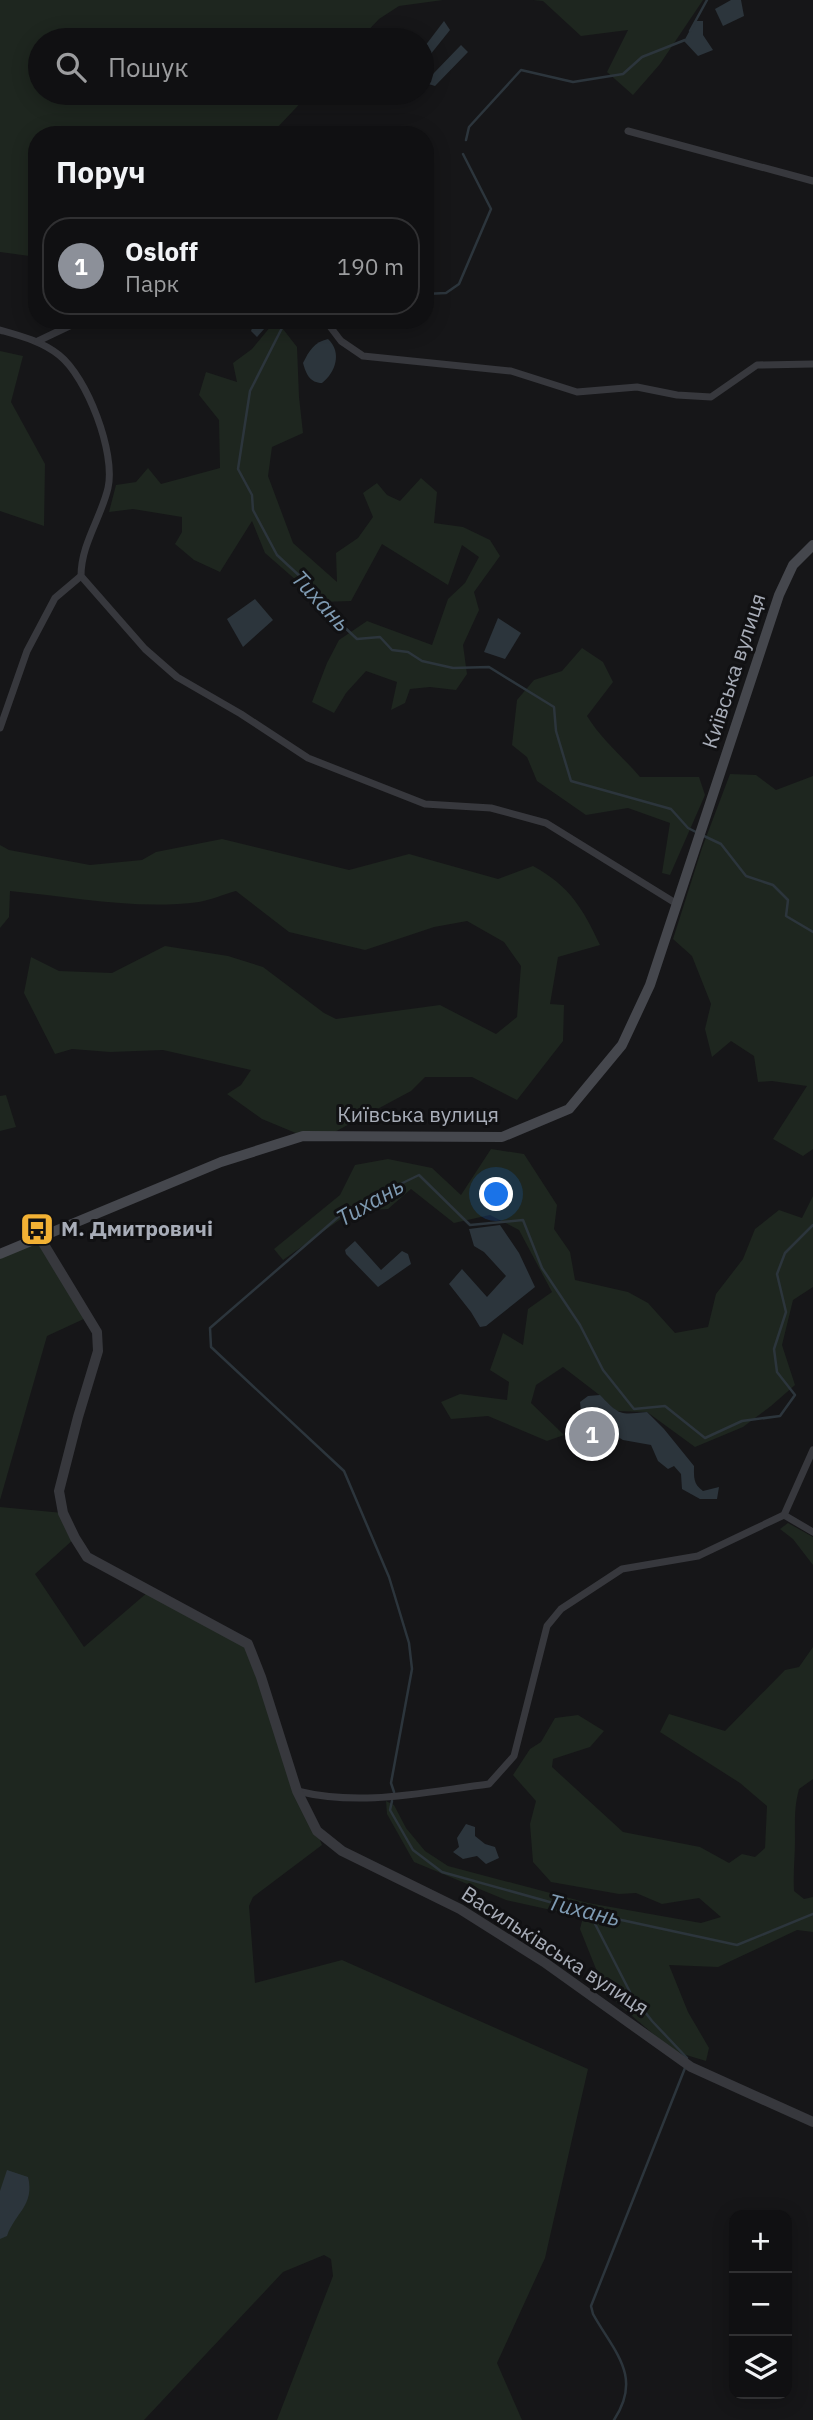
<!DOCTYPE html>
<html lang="uk">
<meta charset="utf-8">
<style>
body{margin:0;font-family:"IBM Plex Sans",sans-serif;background:#1e1e20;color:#f1f3f6}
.controls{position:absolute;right:21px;bottom:21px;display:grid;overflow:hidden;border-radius:14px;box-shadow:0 4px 18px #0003}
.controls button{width:63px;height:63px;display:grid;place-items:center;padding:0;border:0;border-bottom:2px solid #303032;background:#101012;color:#f1f3f6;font:35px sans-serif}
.you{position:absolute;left:497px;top:1195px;width:24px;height:24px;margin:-18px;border:5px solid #fff;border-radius:50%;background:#1a73e8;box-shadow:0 0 0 10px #1a73e833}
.badge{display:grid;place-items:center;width:46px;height:46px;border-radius:50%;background:#8c9099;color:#fff;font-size:23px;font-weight:700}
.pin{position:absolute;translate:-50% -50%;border:4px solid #fff;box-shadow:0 2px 7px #0006}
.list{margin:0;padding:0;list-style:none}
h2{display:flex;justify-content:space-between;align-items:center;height:91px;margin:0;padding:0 28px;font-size:30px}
h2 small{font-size:23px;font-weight:400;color:#9c9d9f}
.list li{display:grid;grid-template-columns:46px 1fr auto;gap:21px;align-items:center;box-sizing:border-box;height:98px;margin:0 14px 14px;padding:0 14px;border:2px solid #303032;border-radius:28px}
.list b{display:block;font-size:26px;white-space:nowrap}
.list p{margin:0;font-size:23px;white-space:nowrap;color:#9c9d9f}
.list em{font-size:23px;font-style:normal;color:#9c9d9f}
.icon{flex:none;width:38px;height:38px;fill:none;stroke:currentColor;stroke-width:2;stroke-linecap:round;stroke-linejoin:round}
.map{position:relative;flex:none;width:813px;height:2420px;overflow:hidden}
.search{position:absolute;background:#101012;box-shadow:0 4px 18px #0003;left:28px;top:28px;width:406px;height:77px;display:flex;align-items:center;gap:18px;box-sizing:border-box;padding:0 24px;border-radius:38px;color:#9c9d9f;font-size:26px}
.panel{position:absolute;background:#101012;box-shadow:0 4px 18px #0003;left:28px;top:126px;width:406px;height:203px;border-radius:28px}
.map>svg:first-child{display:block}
.green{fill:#1e261f}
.water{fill:#2c353c}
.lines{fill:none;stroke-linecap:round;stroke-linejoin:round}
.stream{stroke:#2c353c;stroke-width:2.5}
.minor{stroke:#37383d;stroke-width:7}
.tertiary{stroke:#37383d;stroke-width:10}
.secondary{stroke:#45474d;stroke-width:10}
.labels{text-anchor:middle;stroke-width:6;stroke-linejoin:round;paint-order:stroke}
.street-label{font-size:21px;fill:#a8adb8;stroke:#111113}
.poi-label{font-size:21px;font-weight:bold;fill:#a8adb8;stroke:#111113;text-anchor:start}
.water-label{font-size:23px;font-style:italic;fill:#7f9bb3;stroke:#111113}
</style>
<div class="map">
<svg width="813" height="2420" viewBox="0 0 813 2420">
<rect width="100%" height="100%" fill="#161618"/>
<g class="green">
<path d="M0,0H443L399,6L379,19L359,40H40V93H310L275,130L277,135H37V257L0,252Z"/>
<path d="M533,0H703L660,64L633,95L607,72L628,30L581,36L543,1Z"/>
<path d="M276,320L297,347L299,397L303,433L272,447L268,476L293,543L337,582L336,553L358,538L373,517L363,493L377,483L387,495L400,501L421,478L437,492L434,523L463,527L490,540L500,556L474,592L479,610L463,645L467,674L456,690L430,687L410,689L405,703L391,710L397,682L366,671L346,693L334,713L312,702L327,663L339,640L367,621L432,645L448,599L465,583L479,557L462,545L448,585L382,544L351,601L321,602L265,553L252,521L220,572L194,560L175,544L182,532V517L133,509L109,512L116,485L136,482L148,468L161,484L220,468L219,420L199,395L206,372L237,382L233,363L252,349Z"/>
<path d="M0,351L23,356L11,402L45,464L44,526L0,511Z"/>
<path d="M582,648L603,662L613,682L587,716C601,739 622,756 640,777H699L705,795L670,875L662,873L670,823L628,808L586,815L537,781L527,757L512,745L517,700L534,680L562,671Z"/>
<path d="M730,774L756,775L776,790L813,776V1149L803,1156L773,1139L807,1086L772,1081L758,1082L754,1056L731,1041L712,1057L705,1029L711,1004L692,956L673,939L702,848Z"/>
<path d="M222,839L349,870L409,854L498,879L533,866C570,886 583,909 600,945L558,957L550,1004L564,1005L563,1041L517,1100L472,1077H425L411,1091L329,1135L303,1136L262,1119L227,1094L241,1085L251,1070L163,1050L110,1052L72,1049L55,1054L24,993L31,957L59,971L112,973L165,946L228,956L263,967L324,1013L336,1019L440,1005L496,1034L517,1017L521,966L504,942L467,921L434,927L365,950L289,932L236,891C224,894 211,900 199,902C136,910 73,897 10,891L9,917L0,928V845L9,850L90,865L142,860L156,852Z"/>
<path d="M6,1095L16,1127L0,1131V1096Z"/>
<path d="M491,1149L524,1154L557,1205L554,1229L570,1252L575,1280L628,1292L648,1303L675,1333L708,1327L716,1294L743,1259L755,1229L779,1210L802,1218L813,1196V1287L793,1300L782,1345L795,1385L771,1406L743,1427L695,1447L647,1412L616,1411L602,1397L563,1367L536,1385L531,1403L564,1435L547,1441L488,1416L451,1419L441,1402L460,1394L507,1400L509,1382L490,1370L503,1333L523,1345L528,1309L552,1292L519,1230L490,1215L454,1223L411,1189L388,1209L355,1211L345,1216L283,1260L274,1249L340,1195L355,1165L388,1159L432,1168L461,1195Z"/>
<path d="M40,1238L88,1317L47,1336L0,1500V1254Z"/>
<path d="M0,1507L63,1513L75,1538L35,1574L84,1647L148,1592L248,1644L278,1734L322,1845L253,1897L249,1906L255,1983L342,1960L588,2069L545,2258L497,2363L522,2420H277L333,2276L331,2259L324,2255L283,2272L144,2420H0Z"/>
<path d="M788,1523L813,1537V1565L793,1539L780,1529Z"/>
<path d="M813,1647V1779L799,1789C794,1808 795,1820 795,1840C795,1857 793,1873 794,1891L804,1899L813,1897V1932L797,1930L718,1967L669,1965L688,2012L709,2048L706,2061L673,2051L617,2003L596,1969L580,1929L583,1917L506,1900L414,1862L387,1814L386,1801L394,1805L406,1828L425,1851L448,1866L588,1903L701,1923L721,1917L699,1898L662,1904L636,1893L619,1894L551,1882L533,1862L530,1824L536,1801L513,1775L530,1749L541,1742L555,1718L578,1715L604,1731L590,1747L553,1759L552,1767L623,1832L700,1847L729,1863L742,1854L755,1857L765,1848L767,1806L740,1783L660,1732L669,1714L725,1731L785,1670L799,1667Z"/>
</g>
<g class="water">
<path d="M731,0H741L744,16L723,26L715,9Z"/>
<path d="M444,21L450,30L422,65V50Z"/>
<path d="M695,21H703V35L713,50L698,56L684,41Z"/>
<path d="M461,45L468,52L435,86L422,82V67L433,74Z"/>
<path d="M255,320H272L257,337L251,331Z"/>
<path d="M328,339C342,352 336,372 322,383C310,383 306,374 303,363C309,351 314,342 328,339Z"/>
<path d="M255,599L273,620L243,647L227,619Z"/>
<path d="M498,618L521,633L505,659L484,652Z"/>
<path d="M500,1225L519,1253L535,1287L486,1326L480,1327L471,1312L449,1284L462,1269L487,1297L506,1276L484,1252L474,1246L469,1229Z"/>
<path d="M355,1241L381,1270L402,1251L408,1254L411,1264L378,1287L346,1254L345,1250Z"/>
<path d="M600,1395C620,1415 618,1415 647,1412L664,1429L694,1466C694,1477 693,1484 703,1491L719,1487L717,1499H700L682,1489L681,1474L674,1466L668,1469L658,1461L651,1445L623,1440L613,1434L607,1436L592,1422L582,1421L580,1402L588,1396Z"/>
<path d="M466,1824L475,1827V1836L485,1844L495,1847L499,1858L486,1864L477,1856L463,1859L453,1852L459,1847L457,1838Z"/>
<path d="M7,2170L28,2177C35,2205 15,2213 7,2236L0,2239V2191Z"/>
</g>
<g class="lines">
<g class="stream">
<path d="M690,31L707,0"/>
<path d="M466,140L469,127L521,70L573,82L623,74L642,57L685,40"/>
<path d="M425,294L446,293L459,284L491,209L463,154"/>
<path d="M286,320L250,391L238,469L252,495L253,510L277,555L332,606L339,622L357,639L380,637L392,650L408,652L422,661L453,668L489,667L554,707L556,731L571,781L671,809L688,828L696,832"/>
<path d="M704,836L721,844L746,876L773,885L788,900L786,916L813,932"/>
<path d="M394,1792L391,1783L412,1669L409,1643L389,1577L344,1471L211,1347L210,1328L345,1211L419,1175L470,1225L523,1220L542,1268L580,1325L603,1370L634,1409L665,1406L705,1438L742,1421L780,1416L795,1395L777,1372L774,1349L786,1312L777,1274L785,1253L813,1225"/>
<path d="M392,1801L390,1810L413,1850L442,1872L589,1913L737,1945L813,1914"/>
<path d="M590,1914L631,1994L652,2021L687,2058"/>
<path d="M614,2420C643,2376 614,2352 593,2314L591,2306L685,2068"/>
</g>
<g class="minor">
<path d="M628,131L813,181"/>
<path d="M325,320L341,341L363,356L511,371L577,392L637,387L677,395L711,397L757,365L813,364"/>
<path d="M0,330C21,336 41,341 59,355C87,377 116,453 108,488C101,518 81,544 81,576L145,649L177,677L241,714L308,758L425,804L491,808L546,823L677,904"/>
<path d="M38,341L82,320"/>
<path d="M0,728L27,651L55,598L81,576"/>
<path d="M784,1515L813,1532"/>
<path d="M297,1791C362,1807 424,1792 489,1784L514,1756L547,1626L561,1609L622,1569L698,1556L784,1515L813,1450"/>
</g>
<path class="tertiary" d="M40,1238L97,1332L98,1351L78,1417L59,1491L63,1513L75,1538L87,1557L248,1644L261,1677L297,1791L317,1831L342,1851L460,1909L544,1962L691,2067L813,2122"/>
<path class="secondary" d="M0,1254L221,1162L303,1136L502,1137L569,1109L622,1045L650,985L779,595L793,565L813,545"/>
</g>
<defs>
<g id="bus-square" transform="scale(1.75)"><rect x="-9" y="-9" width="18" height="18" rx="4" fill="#f2b134" stroke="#111113"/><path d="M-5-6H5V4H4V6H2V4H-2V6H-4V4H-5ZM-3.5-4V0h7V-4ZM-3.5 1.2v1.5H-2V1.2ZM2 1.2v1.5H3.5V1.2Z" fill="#111"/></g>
</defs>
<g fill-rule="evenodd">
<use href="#bus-square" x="37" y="1229"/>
</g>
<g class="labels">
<g class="street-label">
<text transform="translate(734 671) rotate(-72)" y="7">Київська вулиця</text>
<text x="418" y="1122">Київська вулиця</text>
<text transform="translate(555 1951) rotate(33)" y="7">Васильківська вулиця</text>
</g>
<g class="poi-label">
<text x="61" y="1236">М. Дмитровичі</text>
</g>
<g class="water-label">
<text transform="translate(321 601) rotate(47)" y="8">Тихань</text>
<text transform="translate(370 1202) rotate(-30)" y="8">Тихань</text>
<text transform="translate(584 1910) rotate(14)" y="8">Тихань</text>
</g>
</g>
</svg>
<div class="controls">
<button>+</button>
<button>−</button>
<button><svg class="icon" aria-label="layers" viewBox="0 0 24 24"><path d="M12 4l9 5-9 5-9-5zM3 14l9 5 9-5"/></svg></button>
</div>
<div class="you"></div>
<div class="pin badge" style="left:592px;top:1434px">1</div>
<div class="search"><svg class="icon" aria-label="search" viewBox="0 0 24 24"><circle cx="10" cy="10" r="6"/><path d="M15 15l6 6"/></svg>Пошук</div>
<section class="panel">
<h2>Поруч<small></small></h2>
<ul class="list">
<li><span class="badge">1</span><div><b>Osloff</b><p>Парк</p></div><em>190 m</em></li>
</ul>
</section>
</div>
